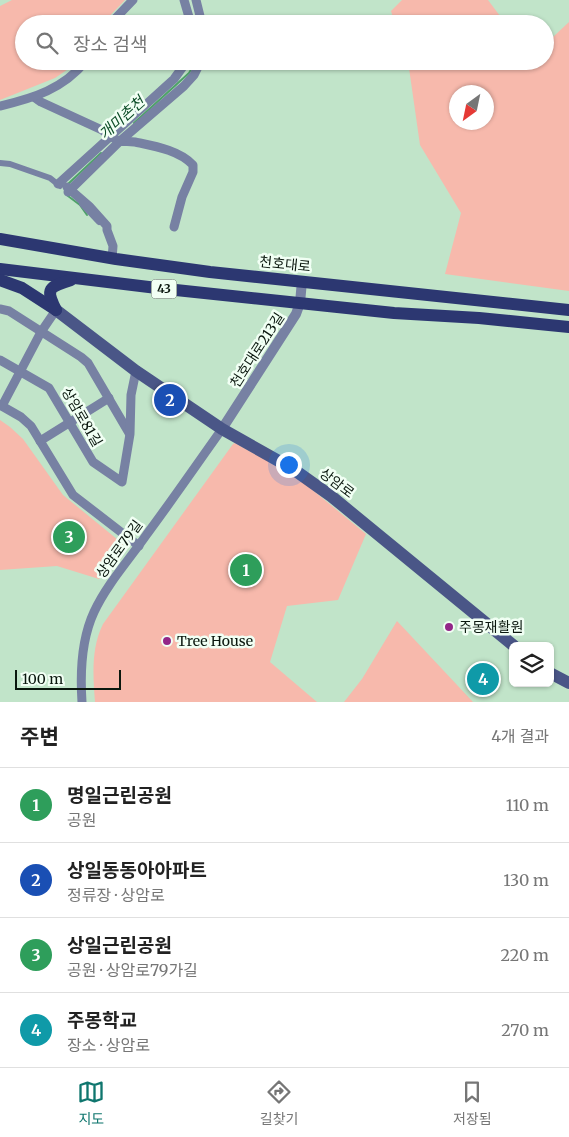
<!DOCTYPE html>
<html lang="ko">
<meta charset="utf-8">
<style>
body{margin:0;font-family:Merriweather,"Noto Sans KR",serif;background:#f2f2f2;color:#222}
.controls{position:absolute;right:15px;bottom:15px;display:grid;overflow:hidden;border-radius:8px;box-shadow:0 1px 4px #0004}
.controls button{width:45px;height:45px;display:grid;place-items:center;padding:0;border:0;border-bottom:1px solid #e0e0e0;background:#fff;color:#222;font:25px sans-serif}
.compass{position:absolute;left:449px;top:85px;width:45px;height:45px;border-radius:50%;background:#fff;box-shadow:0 1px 4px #0004;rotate:213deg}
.scale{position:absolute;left:15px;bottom:12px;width:106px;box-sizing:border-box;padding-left:5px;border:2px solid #0a170e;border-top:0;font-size:14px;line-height:18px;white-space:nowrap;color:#0a170e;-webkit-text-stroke:4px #f1fff4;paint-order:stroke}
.you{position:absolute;left:288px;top:464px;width:18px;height:18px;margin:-12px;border:4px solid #fff;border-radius:50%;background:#1a73e8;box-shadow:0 0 0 8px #1a73e833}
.badge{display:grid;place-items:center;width:32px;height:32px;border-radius:50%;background:#0f766e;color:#fff;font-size:16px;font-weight:700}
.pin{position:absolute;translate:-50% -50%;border:2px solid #fff;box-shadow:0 1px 5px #0006}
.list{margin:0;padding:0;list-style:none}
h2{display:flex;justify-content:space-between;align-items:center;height:65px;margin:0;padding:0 20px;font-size:21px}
h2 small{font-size:16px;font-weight:400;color:#767676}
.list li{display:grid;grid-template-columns:32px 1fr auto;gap:15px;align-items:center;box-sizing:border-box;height:75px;padding:0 20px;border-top:1px solid #e0e0e0}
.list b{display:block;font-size:19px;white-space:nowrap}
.list p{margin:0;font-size:16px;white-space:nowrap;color:#767676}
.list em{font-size:16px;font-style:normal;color:#767676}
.icon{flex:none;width:28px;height:28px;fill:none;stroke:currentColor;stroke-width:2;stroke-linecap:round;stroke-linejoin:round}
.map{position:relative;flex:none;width:569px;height:702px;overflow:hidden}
.search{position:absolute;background:#fff;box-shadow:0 1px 4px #0004;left:15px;right:15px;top:15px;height:55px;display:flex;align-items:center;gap:12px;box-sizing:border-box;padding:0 18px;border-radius:28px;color:#767676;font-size:19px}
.sheet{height:365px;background:#fff}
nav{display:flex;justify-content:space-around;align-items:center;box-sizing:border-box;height:70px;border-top:1px solid #e0e0e0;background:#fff;font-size:14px;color:#767676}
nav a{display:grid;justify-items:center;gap:2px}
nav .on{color:#0f766e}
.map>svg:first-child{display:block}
.green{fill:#f7b9ac;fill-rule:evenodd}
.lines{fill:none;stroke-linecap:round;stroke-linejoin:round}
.stream{stroke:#4ea169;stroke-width:2}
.pedestrian{stroke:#7781a3;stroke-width:6}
.minor{stroke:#7781a3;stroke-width:9}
.tertiary{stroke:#7781a3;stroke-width:10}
.secondary{stroke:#4a5687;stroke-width:12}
.primary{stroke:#2c3771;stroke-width:12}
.poi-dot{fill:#932688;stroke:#f1fff4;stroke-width:2}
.labels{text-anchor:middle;stroke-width:5;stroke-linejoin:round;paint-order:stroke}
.shield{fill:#f1fff4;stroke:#4f5d53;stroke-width:1}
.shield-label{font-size:12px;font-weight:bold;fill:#0a170e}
.street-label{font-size:14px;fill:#0a170e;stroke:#f1fff4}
.poi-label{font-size:14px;fill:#0a170e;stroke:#f1fff4;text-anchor:start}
.water-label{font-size:15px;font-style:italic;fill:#0c4d27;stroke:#f1fff4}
</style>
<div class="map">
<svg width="569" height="702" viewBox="0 0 569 702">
<rect width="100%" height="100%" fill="#c1e4c9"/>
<g class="green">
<path d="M12,0H125L102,24H24V61H80L55,78L0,100V6Z"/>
<path d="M402,0H488L506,24H395L391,11Z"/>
<path d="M569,22V291L445,274L461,213L420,145L408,61H545V39L553,37ZM456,92H486V122H456Z"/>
<path d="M0,420L10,427L23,439L63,495L123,544L99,579L57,566L0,570Z"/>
<path d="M235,443L298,478L366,534L338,600L287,606L270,662L317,702H95C93,676 91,648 103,624L233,444Z"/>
<path d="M397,621L473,702H344L362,679Z"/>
</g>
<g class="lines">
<g class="stream">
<path d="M134,123L189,73L196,61"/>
<path d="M68,184L101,153"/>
<path d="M68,196L80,205L87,215"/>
</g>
<g class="pedestrian">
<path d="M0,163L10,164L50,178L60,186"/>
<path d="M82,204L99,222"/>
</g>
<g class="minor">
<path d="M184,0L191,24"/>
<path d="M196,0L202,24"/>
<path d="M110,24L133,0"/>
<path d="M34,97L41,102L102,130C108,134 112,138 119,141C124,142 130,141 135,142C154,146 179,150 193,165V172L182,197L174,227"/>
<path d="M0,106C34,98 63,89 86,61"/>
<path d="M58,184L174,79L187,61"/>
<path d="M67,187L90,207L107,226V230L113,246L112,259"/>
<path d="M68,192L120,141L184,86L194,75L201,61"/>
<path d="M0,309L9,311L81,357L88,363L129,433"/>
<path d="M0,360L49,388L93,462L122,482L130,434L131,395L136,371"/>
<path d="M0,405L21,417L31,426L73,495L139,546"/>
<path d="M2,406L41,332L56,310"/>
<path d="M40,441L109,398"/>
<path d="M82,702C80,672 81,640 94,612C107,584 129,560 147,534C173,499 197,464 222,429"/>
</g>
<path class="tertiary" d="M222,429L296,314L300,303L302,281"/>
<g class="secondary">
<path d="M56,310L136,371L222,429L293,469L331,496L514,646"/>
<path d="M550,673L569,683"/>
</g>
<g class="primary">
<path d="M0,239L116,259L210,272L569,310"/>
<path d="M0,269L157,288L394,313L479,318L569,327"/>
<path d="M0,280L22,288L56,310"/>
<path d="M56,310C45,288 49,287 71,280"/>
</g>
</g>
<g class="poi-dot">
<circle cx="449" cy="627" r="5"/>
<circle cx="167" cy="641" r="5"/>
</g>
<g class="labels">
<rect class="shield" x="151.5" y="279.5" width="25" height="19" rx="4"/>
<g class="shield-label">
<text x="164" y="293">43</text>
</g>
<g class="street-label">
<text transform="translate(285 264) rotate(6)" y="5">천호대로</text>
<text transform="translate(257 350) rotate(-57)" y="5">천호대로213길</text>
<text transform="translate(82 417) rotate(60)" y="5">상암로81길</text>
<text transform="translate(337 483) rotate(37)" y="5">상암로</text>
<text transform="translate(119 549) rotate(-54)" y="5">상암로79길</text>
</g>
<g class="poi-label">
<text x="459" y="632">주몽재활원</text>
<text x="177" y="646">Tree House</text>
</g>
<g class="water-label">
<text transform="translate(122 118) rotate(-42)" y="5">개미촌천</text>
</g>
</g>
</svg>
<div class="controls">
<button><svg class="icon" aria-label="layers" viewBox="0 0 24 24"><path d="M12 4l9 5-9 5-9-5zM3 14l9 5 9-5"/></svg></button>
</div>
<svg class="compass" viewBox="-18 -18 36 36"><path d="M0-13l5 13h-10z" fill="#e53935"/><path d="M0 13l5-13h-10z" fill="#767676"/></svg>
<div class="scale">100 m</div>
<div class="you"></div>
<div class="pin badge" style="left:246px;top:570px;background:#2e9e5b">1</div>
<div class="pin badge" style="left:170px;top:400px;background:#1a4fb4">2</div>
<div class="pin badge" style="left:69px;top:537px;background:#2e9e5b">3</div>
<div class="pin badge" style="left:483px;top:679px;background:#0f9aa8">4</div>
<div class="search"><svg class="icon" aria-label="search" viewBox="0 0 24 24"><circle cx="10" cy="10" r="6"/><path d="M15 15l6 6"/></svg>장소 검색</div>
</div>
<section class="sheet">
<h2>주변<small>4개 결과</small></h2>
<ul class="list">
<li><span class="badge" style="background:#2e9e5b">1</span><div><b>명일근린공원</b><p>공원</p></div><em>110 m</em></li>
<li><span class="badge" style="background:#1a4fb4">2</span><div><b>상일동동아아파트</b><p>정류장 · 상암로</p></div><em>130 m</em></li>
<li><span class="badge" style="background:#2e9e5b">3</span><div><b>상일근린공원</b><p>공원 · 상암로79가길</p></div><em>220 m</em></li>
<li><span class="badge" style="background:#0f9aa8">4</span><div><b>주몽학교</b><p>장소 · 상암로</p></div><em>270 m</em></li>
</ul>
</section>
<nav>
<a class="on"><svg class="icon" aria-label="map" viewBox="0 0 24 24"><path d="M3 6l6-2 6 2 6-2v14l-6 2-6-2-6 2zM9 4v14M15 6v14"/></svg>지도</a>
<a><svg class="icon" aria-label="directions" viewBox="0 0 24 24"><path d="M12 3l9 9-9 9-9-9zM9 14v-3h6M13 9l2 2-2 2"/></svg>길찾기</a>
<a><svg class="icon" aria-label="saved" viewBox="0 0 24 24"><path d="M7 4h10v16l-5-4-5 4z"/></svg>저장됨</a>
</nav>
